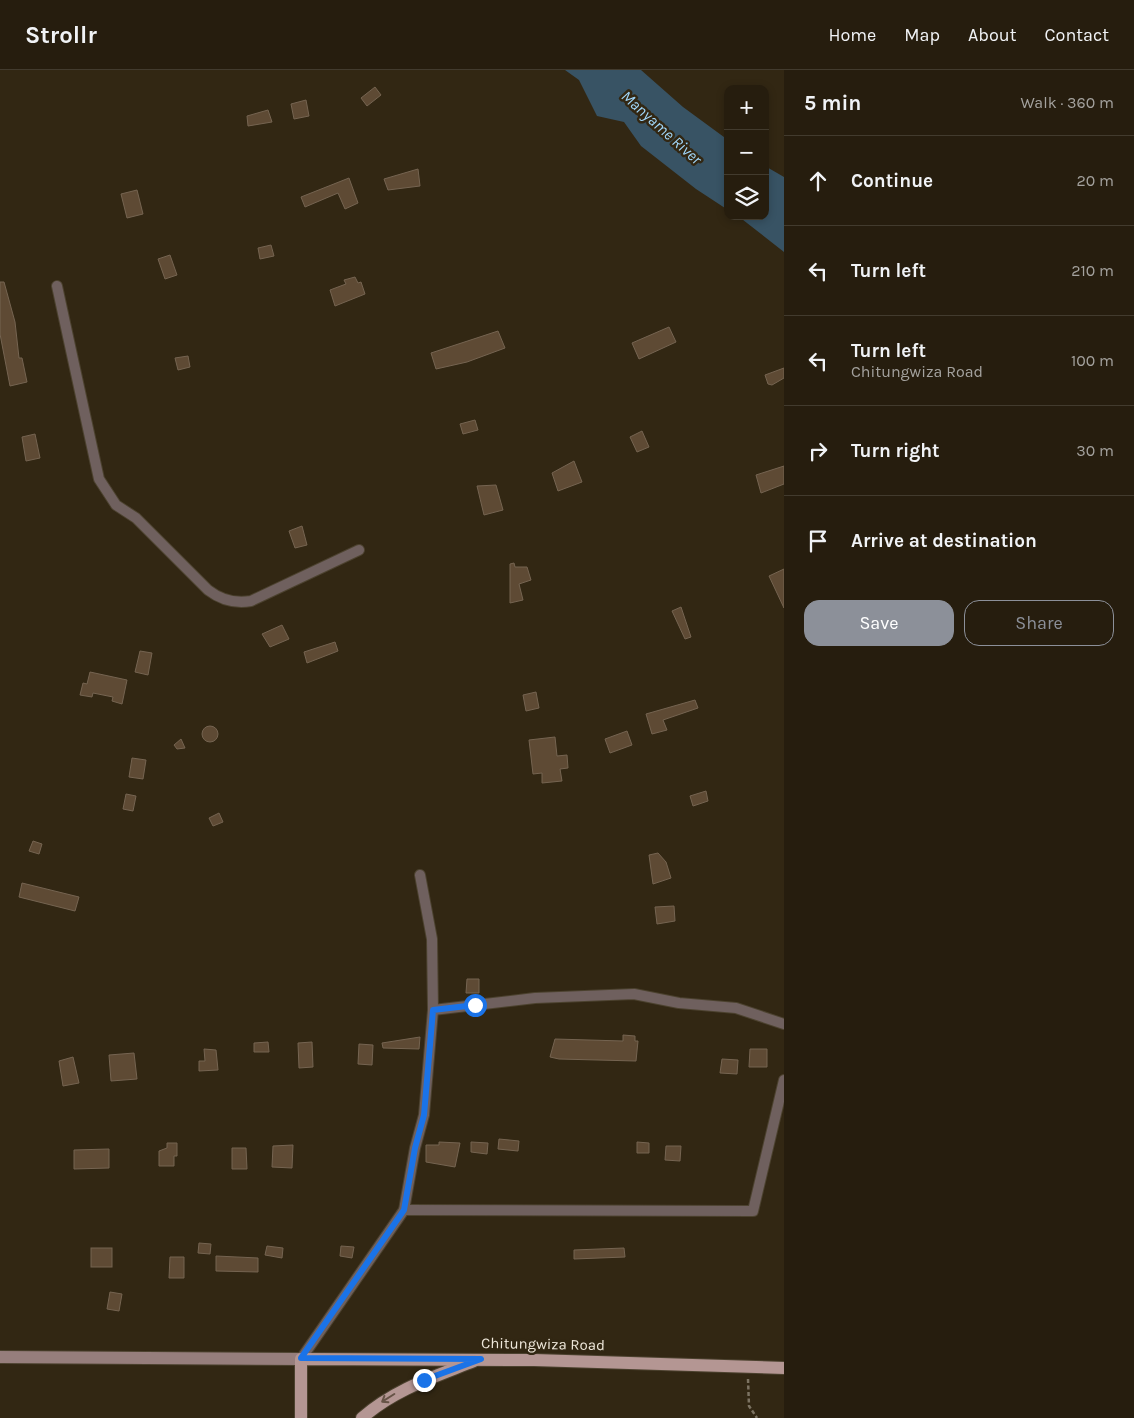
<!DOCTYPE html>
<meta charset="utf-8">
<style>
body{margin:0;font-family:Karla,sans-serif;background:#322a1c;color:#f1f3f6}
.controls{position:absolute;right:15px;top:15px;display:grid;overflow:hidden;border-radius:10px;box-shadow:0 2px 8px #0003}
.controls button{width:45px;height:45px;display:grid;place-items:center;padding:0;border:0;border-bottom:1px solid #423b2e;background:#261d0e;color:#f1f3f6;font:25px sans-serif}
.stop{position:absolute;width:15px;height:15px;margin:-11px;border:4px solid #1a73e8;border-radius:50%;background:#fff}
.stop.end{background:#1a73e8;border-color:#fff;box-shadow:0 1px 5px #0008}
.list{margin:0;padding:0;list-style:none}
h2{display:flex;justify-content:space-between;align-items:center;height:65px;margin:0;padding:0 20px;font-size:21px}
h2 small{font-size:16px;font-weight:400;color:#a4a29e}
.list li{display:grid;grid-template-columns:32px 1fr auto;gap:15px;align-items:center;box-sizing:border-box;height:90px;padding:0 20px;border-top:1px solid #423b2e}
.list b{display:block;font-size:19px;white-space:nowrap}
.list p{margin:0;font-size:16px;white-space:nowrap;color:#a4a29e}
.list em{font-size:16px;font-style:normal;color:#a4a29e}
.actions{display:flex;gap:10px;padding:15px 20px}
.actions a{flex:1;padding:11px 0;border:1px solid #8c9099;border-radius:15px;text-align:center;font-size:18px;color:#8c9099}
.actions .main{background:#8c9099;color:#fff}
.icon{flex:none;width:28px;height:28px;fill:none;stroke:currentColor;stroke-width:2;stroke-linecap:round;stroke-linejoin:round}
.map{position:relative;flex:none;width:784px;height:1348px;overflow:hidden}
header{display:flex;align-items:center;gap:30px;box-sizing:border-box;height:70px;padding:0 25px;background:#261d0e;border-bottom:1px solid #423b2e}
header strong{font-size:24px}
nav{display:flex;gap:28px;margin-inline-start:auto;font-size:18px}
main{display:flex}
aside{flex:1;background:#261d0e}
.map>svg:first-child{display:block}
.water{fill:#385364}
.building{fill:#5e4a34;stroke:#756451}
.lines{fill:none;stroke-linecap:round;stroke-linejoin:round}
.street-casing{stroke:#4c422f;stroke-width:12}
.secondary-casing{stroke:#4c422f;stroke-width:14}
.primary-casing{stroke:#4c422f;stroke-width:14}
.path{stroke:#7c7362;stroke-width:2.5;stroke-dasharray:4 2.5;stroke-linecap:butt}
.street{stroke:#6f605e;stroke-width:10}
.secondary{stroke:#967e7c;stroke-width:12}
.primary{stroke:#b49693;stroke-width:12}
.oneway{stroke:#665346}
.route{stroke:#1a73e8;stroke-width:6}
.labels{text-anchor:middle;stroke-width:5;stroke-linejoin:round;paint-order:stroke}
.street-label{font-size:15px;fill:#efe8db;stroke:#322713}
.water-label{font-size:16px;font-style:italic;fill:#a1d7fa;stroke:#322713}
</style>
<header>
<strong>Strollr</strong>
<nav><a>Home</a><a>Map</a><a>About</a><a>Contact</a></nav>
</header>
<main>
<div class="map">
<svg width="784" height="1348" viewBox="0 0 784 1348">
<rect width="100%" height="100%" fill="#322713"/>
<g class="water">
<path d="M565,0H641L683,37L728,70V140L696,119L641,76L624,52L597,46L579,10Z"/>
<path d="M765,96L784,107V182L738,146H765Z"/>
</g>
<g class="building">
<path d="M375,17L381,25L367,36L361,28Z"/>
<path d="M306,30L309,46L294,49L291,34Z"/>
<path d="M268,40L272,52L248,56L247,46Z"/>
<path d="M418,99L420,116L388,120L384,109Z"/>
<path d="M349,108L358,133L345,139L338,123L305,137L301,127Z"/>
<path d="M137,120L143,144L127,148L121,124Z"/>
<path d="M271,175L274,186L260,189L258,178Z"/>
<path d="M170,185L177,205L165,209L158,189Z"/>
<path d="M355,207L358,213L361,212L365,224L335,236L330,220L346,214L344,210Z"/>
<path d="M0,212H4L15,252L19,288H22L27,312L10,316L0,264Z"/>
<path d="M669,257L676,272L639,289L632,273Z"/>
<path d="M498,261L505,278L467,292L436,299L431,283Z"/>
<path d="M188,286L190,297L178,300L175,288Z"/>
<path d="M784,298V308L772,315L768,314L765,305Z"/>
<path d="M475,350L478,360L463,364L460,354Z"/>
<path d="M642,361L649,377L637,382L630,367Z"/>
<path d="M35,364L40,388L26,391L22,367Z"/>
<path d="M574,391L582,412L558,421L552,403Z"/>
<path d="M784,396V414L761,423L756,405Z"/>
<path d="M496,415L503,440L484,445L477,416Z"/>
<path d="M302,456L307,475L295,478L289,461Z"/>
<path d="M514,493L515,497H527L531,510L519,514L523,530L510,533V494Z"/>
<path d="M784,499V538L769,506Z"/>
<path d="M681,537L691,567L685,569L672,541Z"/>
<path d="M282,555L289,569L270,577L262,564Z"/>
<path d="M335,572L338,581L307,593L304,582Z"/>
<path d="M140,581L152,583L148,605L135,602Z"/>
<path d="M90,602L127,610L122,634L112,631L113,627L93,623L92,627L80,625L83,613L87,614Z"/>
<path d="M536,622L539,638L526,641L523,625Z"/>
<path d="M695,630L698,638L663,650L667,660L652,664L646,644Z"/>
<circle cx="210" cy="664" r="8"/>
<path d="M627,661L632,675L610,683L605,669Z"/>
<path d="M555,667L557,686L567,685L568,698L560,699L562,711L542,713V703L533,704L529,670Z"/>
<path d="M181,669L185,678L177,679L174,675Z"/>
<path d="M132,688L146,690L143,709L129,707Z"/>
<path d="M706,721L708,731L693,736L690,726Z"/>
<path d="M126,724L136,726L133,741L123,739Z"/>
<path d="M219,743L223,752L213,756L209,748Z"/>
<path d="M33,771L42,774L39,784L29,781Z"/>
<path d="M658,783L666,792L671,808L653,814L649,785Z"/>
<path d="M22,813L79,827L75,841L19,827Z"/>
<path d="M674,836L675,851L657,854L655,837Z"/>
<path d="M467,909H479V923H466Z"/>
<path d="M623,965L635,966V971H638L636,991L559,989L550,987L555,969L623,971Z"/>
<path d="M420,967L419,979L383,978L382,973Z"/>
<path d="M268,972L269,982H254V973Z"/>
<path d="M312,972L313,997L299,998L298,973Z"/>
<path d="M359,974L373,975L372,995L358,994Z"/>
<path d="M204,979L216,980L218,1000L199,1001V991H205Z"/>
<path d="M750,979H767V997H749Z"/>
<path d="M134,983L137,1009L111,1011L109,985Z"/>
<path d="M73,987L79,1013L63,1016L59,991Z"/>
<path d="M722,989L738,990L737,1004L720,1003Z"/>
<path d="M499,1069L519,1071L518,1081L498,1079Z"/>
<path d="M439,1072L460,1073L455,1097L426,1092V1075H439Z"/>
<path d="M471,1072L488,1073L487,1084L471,1082Z"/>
<path d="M637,1072L649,1073V1083H637Z"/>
<path d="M167,1073H177V1086H174V1096H159V1081L167,1078Z"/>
<path d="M293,1075L292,1098L272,1097L273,1076Z"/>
<path d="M666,1076H681L680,1091L665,1090Z"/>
<path d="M232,1078H246L247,1099H232Z"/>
<path d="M109,1079V1098L74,1099V1080Z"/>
<path d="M199,1173L211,1174L210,1184L198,1183Z"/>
<path d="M267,1176L283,1178L282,1188L265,1185Z"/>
<path d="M341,1176L354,1177L352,1188L340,1186Z"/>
<rect x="91" y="1178" width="21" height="19"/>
<path d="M624,1178L625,1187L574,1189V1180Z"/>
<path d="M216,1186L258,1188V1202L216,1201Z"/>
<path d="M170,1187H184V1208H169Z"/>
<path d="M110,1222L122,1224L119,1241L107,1239Z"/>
</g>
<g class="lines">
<g class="street-casing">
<g id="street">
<path d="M57,216L99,409L116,435L136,448L208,520C221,530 234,534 251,531L359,480"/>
<path d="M433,940L535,928L634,924L679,933L736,938L784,954"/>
<path d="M404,1140L753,1141L784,1010"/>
<path d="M301,1289L404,1140L415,1078L424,1045L433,940L432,869L420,805"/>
</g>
</g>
<g class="secondary-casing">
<path id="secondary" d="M0,1287L301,1289"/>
</g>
<g class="primary-casing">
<g id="primary">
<path d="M301,1348V1289L534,1290L784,1298"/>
<path d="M362,1348C395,1319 434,1307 474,1291"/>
</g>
</g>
<path class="path" d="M748,1309L749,1336L757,1348"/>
<use href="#street" class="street"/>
<use href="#secondary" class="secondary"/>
<use href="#primary" class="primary"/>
</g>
<defs><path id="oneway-shaft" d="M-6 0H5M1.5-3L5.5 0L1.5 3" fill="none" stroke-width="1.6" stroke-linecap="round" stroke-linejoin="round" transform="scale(1.25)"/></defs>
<use class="oneway" href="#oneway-shaft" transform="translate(388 1328) rotate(148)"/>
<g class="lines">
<path class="route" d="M424,1310L481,1289L301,1288L404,1140L415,1078L424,1045L433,940L475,935"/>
</g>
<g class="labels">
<g class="street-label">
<text transform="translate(543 1274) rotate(1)" y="5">Chitungwiza Road</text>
</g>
<g class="water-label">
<text transform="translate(662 57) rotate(42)" y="6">Manyame River</text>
</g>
</g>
</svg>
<div class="controls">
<button>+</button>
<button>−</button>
<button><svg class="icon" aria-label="layers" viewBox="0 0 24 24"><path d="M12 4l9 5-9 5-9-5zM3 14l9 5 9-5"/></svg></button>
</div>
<div class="stop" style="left:475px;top:935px"></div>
<div class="stop end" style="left:424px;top:1310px"></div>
</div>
<aside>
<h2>5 min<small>Walk · 360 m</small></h2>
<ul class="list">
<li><svg class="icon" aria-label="ahead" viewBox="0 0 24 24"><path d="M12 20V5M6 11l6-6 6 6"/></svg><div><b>Continue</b></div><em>20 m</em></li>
<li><svg class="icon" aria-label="left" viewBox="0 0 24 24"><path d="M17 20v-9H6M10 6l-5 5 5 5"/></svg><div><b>Turn left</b></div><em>210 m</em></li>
<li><svg class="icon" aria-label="left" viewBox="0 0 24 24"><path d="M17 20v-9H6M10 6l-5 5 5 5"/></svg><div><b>Turn left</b><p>Chitungwiza Road</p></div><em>100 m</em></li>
<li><svg class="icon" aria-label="right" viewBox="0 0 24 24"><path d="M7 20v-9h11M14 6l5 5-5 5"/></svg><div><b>Turn right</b></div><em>30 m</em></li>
<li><svg class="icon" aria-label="arrive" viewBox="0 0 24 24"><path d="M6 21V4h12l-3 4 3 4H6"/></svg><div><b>Arrive at destination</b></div></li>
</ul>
<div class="actions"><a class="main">Save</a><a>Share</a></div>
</aside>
</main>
